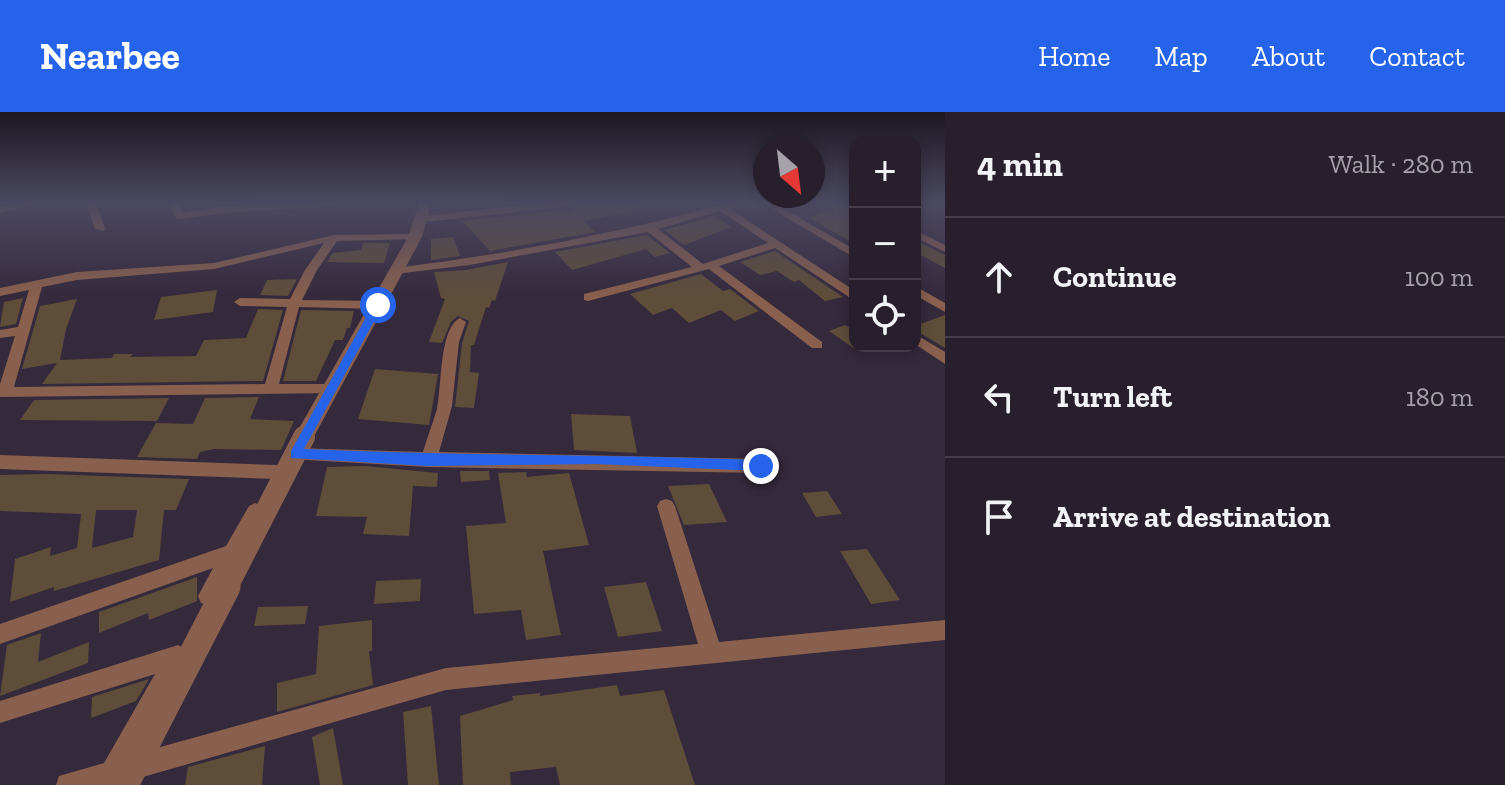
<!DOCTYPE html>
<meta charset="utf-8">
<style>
body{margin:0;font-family:"Zilla Slab",serif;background:#342c39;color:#f1f3f6}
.controls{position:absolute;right:24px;top:24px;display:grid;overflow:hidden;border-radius:16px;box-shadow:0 4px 12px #0003}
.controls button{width:72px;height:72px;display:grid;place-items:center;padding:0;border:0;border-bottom:2px solid #443d49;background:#281f2d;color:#f1f3f6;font:40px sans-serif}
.compass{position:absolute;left:753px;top:24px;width:72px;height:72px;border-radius:50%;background:#281f2d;box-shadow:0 4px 12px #0003;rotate:152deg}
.stop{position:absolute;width:24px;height:24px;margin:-18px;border:6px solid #2563eb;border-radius:50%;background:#fff}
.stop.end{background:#2563eb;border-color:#fff;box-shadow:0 2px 8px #0008}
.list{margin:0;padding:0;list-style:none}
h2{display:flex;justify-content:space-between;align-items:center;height:104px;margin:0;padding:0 32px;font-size:34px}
h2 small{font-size:26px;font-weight:400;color:#a5a2aa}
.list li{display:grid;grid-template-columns:52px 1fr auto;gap:24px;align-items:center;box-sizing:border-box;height:120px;padding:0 32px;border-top:2px solid #443d49}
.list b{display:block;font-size:30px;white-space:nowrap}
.list em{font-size:26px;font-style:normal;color:#a5a2aa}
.icon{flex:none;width:44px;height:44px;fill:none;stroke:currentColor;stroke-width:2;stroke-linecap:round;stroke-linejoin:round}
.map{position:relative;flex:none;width:945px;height:673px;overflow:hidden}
header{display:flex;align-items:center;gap:48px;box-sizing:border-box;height:112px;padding:0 40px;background:#2563eb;color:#fff}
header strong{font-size:38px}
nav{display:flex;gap:44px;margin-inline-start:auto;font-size:28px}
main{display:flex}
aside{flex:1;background:#281f2d}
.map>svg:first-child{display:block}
.building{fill:#5e4d39;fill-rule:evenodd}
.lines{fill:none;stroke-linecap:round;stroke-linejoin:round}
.minor{fill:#895f4d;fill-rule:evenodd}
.tertiary{fill:#895f4d;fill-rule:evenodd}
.tertiary-bridge-far1{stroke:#895f4d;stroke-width:22}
.tertiary-bridge{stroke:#895f4d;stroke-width:27}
.route{fill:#2563eb}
</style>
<header>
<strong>Nearbee</strong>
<nav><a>Home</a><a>Map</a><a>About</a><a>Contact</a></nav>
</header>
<main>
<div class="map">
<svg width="945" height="673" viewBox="0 0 945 673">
<rect width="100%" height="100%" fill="#35293c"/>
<g class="building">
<path d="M580,91H643L644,97L583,109L595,120L490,139L462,109L572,97Z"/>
<path d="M821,91H855V132L809,106L834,97Z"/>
<path d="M714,104L731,115L684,133L664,118Z"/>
<path d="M647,123L670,141L655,145L646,137L572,158L555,140Z"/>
<path d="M453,125L460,144L431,148V127Z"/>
<path d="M915,128L945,143V156L915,140Z"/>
<path d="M363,131H390L384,151L327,150L333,141L361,138Z"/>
<path d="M775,139L843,185L825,189L799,168L794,170L777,159L760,163L740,150Z"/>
<path d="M508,150L495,189L492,188L489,196L486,195L474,233H471L470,260L479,261L474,296L455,295L462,231L469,209L458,204L451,210L442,231L429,230L445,187L441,186L434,160L466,158Z"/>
<path d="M701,162L723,179L730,177L759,199L735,209L721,198L689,211L672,196L653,203L630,182Z"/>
<path d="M297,167L288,184L260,183L267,168Z"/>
<path d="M217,178L213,200L154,208L161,185Z"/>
<path d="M23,186L16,212L0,215L4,190Z"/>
<path d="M77,187L66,217L60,248L112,246L114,242H133L130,245L196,244L204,228L246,226L258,197L283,198L263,269L42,272L57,251L22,257L40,194Z"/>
<path d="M301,198L354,199L350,216H347L343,228H335L316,269H283Z"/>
<path d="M945,203V236L915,218V214Z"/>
<path d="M845,213L855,219V237L829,219Z"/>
<path d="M375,257L438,262L429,313L358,307Z"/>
<path d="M259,285L250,307L294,309L281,338L214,337L200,340L197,347L137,345L156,311L193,312L205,286Z"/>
<path d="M169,286L157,309L20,308L34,288Z"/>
<path d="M571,302L630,304L637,341L574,338Z"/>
<path d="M365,354L438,361L437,375L413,374L409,424L363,422L367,405L316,404L327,355Z"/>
<path d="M460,359H489L490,368L461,370Z"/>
<path d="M526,360L527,365L569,361L589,433L543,439L561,523L526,528L521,498L474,502L466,414L506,411L498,361Z"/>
<path d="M47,362L189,367L176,398H164L159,448L54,479V475L10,490L15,447L51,435L50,444L77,436L81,402L0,399V363ZM96,398H137L133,425L92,436Z"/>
<path d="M709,372L727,410L684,413L668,374Z"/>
<path d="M827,379L842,402L816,405L802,381Z"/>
<path d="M867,437L900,488L871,492L840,439Z"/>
<path d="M197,465V489L149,508L148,501L99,521V500Z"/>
<path d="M421,467L420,489L374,492L376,469Z"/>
<path d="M646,470L662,519L618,525L604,475Z"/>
<path d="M308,494L305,512L254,514L258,495Z"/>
<path d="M372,508V539H369L373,573L277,600V571L316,562L319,514Z"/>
<path d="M41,521L38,550L89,530L88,551L0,584L7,533Z"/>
<path d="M149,567L136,589L91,606L92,585Z"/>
<path d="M617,573L620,584L664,578L695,673H560L556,655L510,660L511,673H463L460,604L513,588L512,584L540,581V584Z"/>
<path d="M431,594L439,673H408L403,600Z"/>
<path d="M333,616L343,673H320L312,625Z"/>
<path d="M265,634L262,673H185L188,655Z"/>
</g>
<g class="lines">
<g class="minor">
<path d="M22,91H42L0,101V95Z"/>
<path d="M86,91H96L105,117L104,119L95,117Z"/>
<path d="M168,91H178L183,100L231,94L352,91L347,94L231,100L180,107L176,106Z"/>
<path d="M545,91H577L572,94L423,110L418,107L423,104Z"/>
<path d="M728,91H744L730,97L855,179V189L775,136L719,154L822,230V236H812L709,157L588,189L584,188V182L692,155L648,120L469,153L395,162L389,159L395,156C508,142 619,121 728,91ZM720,99L768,131L703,152L658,117Z"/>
<path d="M762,91H774L855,138V146Z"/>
<path d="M934,91H945V96Z"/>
<path d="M915,118L945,133V140L915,125Z"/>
<path d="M415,122L419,123V127L337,129L317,158L302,188L378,189L384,193L378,197L299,195L279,272H330L337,277L335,281L0,285V272L15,224L0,226V218L18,215L29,178L0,184V176L77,160L214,151L334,123ZM324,131L305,158L290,187L240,186L234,190L240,194L287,195L265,272L14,275L42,175L77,168L214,157Z"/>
<path d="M915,174L945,191V200L915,183Z"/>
<path d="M460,206L466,210L459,230L452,294L439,340L761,347L767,349L769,354L767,359L761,361L428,355L289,347L287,342L289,337L295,336L423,340C427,325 433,311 437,297C442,275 439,216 460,206Z"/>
<path d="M915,222L945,240V252L915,232Z"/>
<path d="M0,343L276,353L282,355L284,360L282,365L276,367L0,357Z"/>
<path d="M666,387L672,389L675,394L719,530L945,508V528L446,578L115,673H56L59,664L104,651L155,562L0,611V589L178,533L185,537L189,544L135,642L446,556L698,532L657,394L660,389Z"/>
<path d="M255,391L261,394L264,399L215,491L208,493L201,491L198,484L213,456L0,532V512L226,434L249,394Z"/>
</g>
<path class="tertiary" d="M419,91H431L422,125L311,330H297L294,325L297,320L408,125Z"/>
<path class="tertiary-bridge-far1" d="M226,477L304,325"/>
<path class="tertiary-bridge" d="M125,673L227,475"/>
</g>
<linearGradient id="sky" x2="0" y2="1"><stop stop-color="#1d1721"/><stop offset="0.49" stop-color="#4b4961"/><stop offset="1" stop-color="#4b4961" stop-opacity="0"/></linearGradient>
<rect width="945" height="185" fill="url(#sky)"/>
<path class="route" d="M378,189L383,193L304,337C457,344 609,342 761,348L768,354L761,359L596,352L428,354L291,346V339L373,193Z"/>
</svg>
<div class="controls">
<button>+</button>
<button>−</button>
<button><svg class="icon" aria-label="locate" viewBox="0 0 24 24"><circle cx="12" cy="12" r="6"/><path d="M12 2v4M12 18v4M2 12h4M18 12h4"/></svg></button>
</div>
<svg class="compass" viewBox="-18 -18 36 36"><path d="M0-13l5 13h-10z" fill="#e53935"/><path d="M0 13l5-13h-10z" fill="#a5a2aa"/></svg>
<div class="stop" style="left:378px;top:193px"></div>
<div class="stop end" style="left:761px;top:354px"></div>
</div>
<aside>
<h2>4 min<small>Walk · 280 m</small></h2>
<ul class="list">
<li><svg class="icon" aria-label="ahead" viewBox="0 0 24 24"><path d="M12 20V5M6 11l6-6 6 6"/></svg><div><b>Continue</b></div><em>100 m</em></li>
<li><svg class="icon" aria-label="left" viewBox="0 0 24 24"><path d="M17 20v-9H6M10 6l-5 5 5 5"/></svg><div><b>Turn left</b></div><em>180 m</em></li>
<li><svg class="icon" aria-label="arrive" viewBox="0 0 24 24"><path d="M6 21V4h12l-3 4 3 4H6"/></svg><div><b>Arrive at destination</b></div></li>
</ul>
</aside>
</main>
